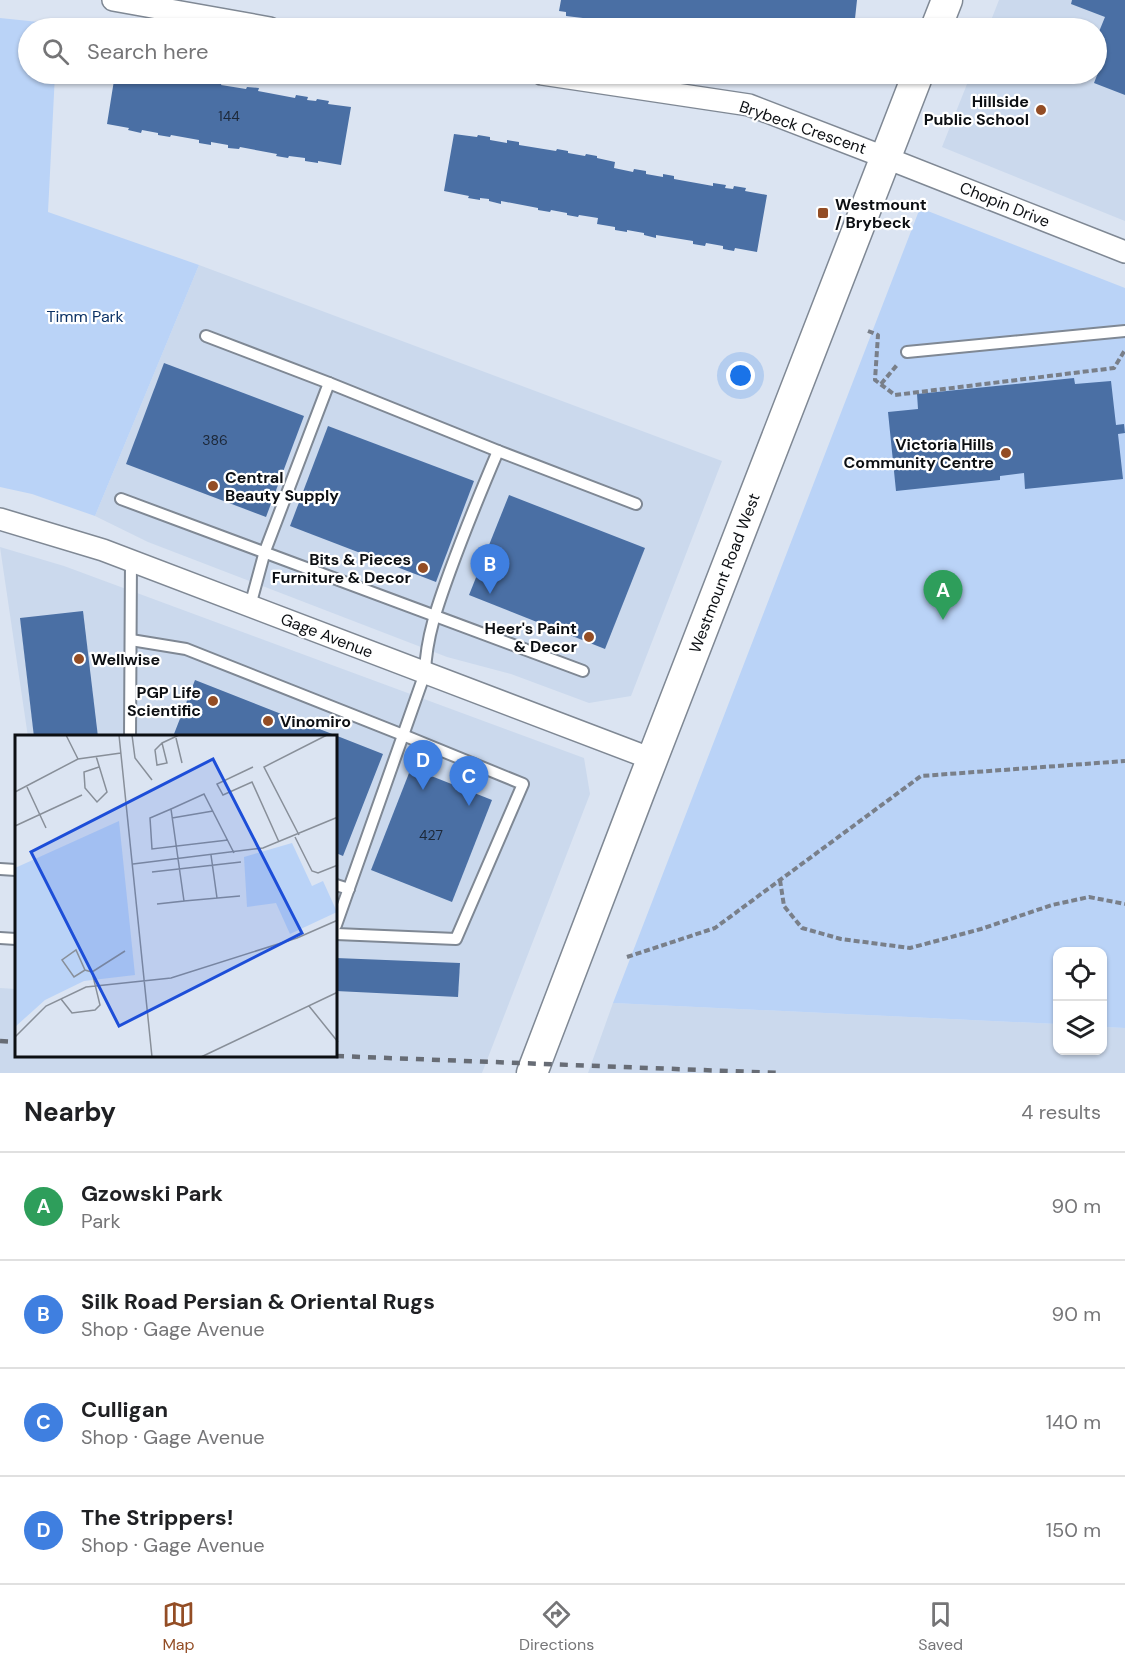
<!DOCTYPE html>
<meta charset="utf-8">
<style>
body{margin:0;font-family:"DM Sans",sans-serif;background:#f2f2f2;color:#202124}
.controls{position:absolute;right:18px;bottom:18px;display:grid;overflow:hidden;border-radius:12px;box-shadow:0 2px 4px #0004}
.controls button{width:54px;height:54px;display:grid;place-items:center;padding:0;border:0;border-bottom:2px solid #e0e0e0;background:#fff;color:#202124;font:30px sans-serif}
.you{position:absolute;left:741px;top:376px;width:21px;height:21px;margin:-15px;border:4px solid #fff;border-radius:50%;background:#1a73e8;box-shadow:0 0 0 9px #1a73e833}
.badge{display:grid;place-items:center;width:39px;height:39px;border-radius:50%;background:#934d25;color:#fff;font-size:20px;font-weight:700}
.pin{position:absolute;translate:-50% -50px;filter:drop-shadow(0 2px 3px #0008)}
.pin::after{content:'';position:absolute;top:32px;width:21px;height:18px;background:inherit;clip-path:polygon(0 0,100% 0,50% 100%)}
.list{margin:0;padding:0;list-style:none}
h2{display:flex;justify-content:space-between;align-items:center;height:78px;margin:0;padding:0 24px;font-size:26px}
h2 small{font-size:20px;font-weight:400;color:#757577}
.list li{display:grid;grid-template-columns:39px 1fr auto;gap:18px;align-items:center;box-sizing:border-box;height:108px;padding:0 24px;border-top:2px solid #e0e0e0}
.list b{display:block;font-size:22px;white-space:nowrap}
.list p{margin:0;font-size:20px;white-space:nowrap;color:#757577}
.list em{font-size:20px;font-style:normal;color:#757577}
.icon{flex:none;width:33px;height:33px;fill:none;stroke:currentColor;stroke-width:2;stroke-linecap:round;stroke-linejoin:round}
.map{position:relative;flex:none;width:1125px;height:1073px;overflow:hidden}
.search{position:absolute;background:#fff;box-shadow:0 2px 4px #0004;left:18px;right:18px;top:18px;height:66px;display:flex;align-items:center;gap:15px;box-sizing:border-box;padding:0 21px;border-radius:33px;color:#757577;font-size:22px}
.sheet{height:510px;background:#fff}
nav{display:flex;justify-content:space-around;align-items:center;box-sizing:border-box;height:84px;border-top:2px solid #e0e0e0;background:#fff;font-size:16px;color:#757577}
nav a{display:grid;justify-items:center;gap:3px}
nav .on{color:#934d25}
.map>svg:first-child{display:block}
.built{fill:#cbd9ed}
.green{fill:#bad3f7}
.building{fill:#4a6fa4}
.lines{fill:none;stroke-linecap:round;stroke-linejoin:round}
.service-casing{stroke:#7f8894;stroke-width:14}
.minor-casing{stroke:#7f8894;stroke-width:24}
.secondary-casing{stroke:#7f8894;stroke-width:33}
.path{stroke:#797f89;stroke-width:4;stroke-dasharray:6 3;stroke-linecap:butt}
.service{stroke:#fff;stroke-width:10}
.minor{stroke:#fff;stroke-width:21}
.secondary{stroke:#fff;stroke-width:30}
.rail{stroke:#676c75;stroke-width:4.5;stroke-dasharray:8 8;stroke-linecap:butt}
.poi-dot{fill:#934d25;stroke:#fff;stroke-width:2}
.labels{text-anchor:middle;stroke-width:4.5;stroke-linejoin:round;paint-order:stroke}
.number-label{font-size:14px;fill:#1c2737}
.poi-label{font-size:16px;font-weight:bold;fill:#0c0f13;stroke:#fff;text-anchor:end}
.street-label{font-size:16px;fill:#0c0f13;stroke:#fff}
.park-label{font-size:16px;fill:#0c3265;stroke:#fff}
.inset-road{fill:none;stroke:#888f99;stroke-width:1.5}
.view{fill:#1d4ed8;fill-opacity:0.15;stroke:#1d4ed8;stroke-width:3}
.inset-edge{fill:none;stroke:#0c0f13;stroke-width:3}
</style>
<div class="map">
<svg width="1125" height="1073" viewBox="0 0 1125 1073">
<rect width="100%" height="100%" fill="#dbe4f2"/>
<g class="built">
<path d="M999,0H1125V221L942,147L971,74H1096V28H988Z"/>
<path d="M199,265L722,461L631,696L589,703L511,674L447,657L148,542L95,516Z"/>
<path d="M0,547L64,566L584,758L590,794L482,1073H0V988L16,989V1056H336V737H28Z"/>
<path d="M613,1003L1057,1024L1058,1050H1102L1103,1027L1125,1028V1073H588Z"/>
</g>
<g class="green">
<path d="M0,18L58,24V28H28V74H55L48,212L199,265L95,516L32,494L0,487Z"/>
<path d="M920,208L1125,288V1028L1103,1027L1102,951H1058L1057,1024L613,1003Z"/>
</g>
<g class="building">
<path d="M561,0H857L854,28H667L566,16V12L559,11Z"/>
<path d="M1072,0H1125V95L1094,83L1106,52L1096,49V39L1105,17L1071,4Z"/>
<path d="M115,74H172V76L210,83V80L222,82L221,85L246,89L247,87L259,88L258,91L295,98L296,95L308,97L307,100L316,101L317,99L329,101L328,104L351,107L341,165L318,161V163L305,161V158L289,156L288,158L276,156L277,154L240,147L239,149L228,148V145L211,142V145L199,143V140L171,135L170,137L158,135V133L142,130L141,133L128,130L129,128L107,124Z"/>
<path d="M454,134L477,137L478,135L490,137V140L507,143V140L519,142V145L556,151L557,149L568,151V153L585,156L586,154L597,156V158L615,162L614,168L633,172L634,169L646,171V174L663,177V174L674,176V179L713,186V183L726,185L725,188L733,189L734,186L746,188L745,191L767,195L757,252L735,248L734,251L723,249V246L706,243L705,246L693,244V241L656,235V238L644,235V233L627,230V232L615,230V227L597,224L598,218L579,215L578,217L567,215V213L551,210L550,212L538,210V208L501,201V204L489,201V199L480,198V200L468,198L469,196L444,191Z"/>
<path d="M164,363L304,416L266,517L126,464Z"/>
<path d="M1074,378L1075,384L1111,381L1116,425L1124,424L1125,433L1118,434L1123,479L1025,489L1024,473L1000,476V480L896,491L888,412L918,409L917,394Z"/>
<path d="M328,426L474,481L436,582L290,526Z"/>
<path d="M509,495L645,548L605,649L469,595Z"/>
<path d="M83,611L98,737H34L20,618Z"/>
<path d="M195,680L383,754L343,856L336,853V737H182L174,734Z"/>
<path d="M411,768L492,800L452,902L371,870Z"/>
<path d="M336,958L460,963L458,997L336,991Z"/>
</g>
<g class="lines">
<g class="service-casing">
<g id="service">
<path d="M206,336L329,383L498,451"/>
<path d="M907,352L1125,331"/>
<path d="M121,499L583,671"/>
<path d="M250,606L265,551L329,383"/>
<path d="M131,640L186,649L403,735L523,784L456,939L336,934"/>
<path d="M130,737L131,560"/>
<path d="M0,869L16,870"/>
<path d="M336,885L349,889"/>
<path d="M336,925L425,673C426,637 438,604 450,571C465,530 481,491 498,451L636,504"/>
<path d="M0,938L16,939"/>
</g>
</g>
<g class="minor-casing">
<g id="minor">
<path d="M113,0L270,28"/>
<path d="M542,74L749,105L884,157L1125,252"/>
<path d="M0,519L103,550L652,759"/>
</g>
</g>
<g class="secondary-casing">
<g id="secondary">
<path d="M936,28L947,0"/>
<path d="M532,1073L639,793L918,74"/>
</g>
</g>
<g class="path">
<path d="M868,331L878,335L875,380L895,395L1114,368L1125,350"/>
<path d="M881,384L897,365"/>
<path d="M780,880L784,906L802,928L841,939L910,948L981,929L1052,905L1089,897L1125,904"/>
<path d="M627,957L715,928L921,776L1125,761"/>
</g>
<use href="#service" class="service"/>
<use href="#minor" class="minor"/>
<use href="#secondary" class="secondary"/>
<g class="rail">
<path d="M0,1041L16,1042"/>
<path d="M336,1056L780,1073"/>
</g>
</g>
<g class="poi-dot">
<circle cx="1041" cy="110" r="6"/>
<rect x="817" y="207" width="12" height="12" rx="3"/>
<circle cx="1006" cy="453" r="6"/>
<circle cx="213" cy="486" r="6"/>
<circle cx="423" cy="568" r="6"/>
<circle cx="589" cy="637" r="6"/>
<circle cx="79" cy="659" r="6"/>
<circle cx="213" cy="701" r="6"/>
<circle cx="268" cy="721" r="6"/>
</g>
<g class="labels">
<g class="number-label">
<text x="229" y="121">144</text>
<text x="215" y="445">386</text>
<text x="431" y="840">427</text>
</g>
<g class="poi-label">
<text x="1029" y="107">Hillside<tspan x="1029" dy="18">Public School</tspan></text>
<text x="835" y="210" text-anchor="start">Westmount<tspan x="835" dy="18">/ Brybeck</tspan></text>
<text x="994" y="450">Victoria Hills<tspan x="994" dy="18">Community Centre</tspan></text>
<text x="225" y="483" text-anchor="start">Central<tspan x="225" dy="18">Beauty Supply</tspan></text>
<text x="411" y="565">Bits &amp; Pieces<tspan x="411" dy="18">Furniture &amp; Decor</tspan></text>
<text x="577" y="634">Heer's Paint<tspan x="577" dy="18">&amp; Decor</tspan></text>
<text x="91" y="665" text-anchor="start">Wellwise</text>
<text x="201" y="698">PGP Life<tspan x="201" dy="18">Scientific</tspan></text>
<text x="280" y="727" text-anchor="start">Vinomiro</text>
</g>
<g class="street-label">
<text transform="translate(803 127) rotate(19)" y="6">Brybeck Crescent</text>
<text transform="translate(1005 204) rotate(22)" y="6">Chopin Drive</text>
<text transform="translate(724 573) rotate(-69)" y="6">Westmount Road West</text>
<text transform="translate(327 635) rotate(21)" y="6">Gage Avenue</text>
</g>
<g class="park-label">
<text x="85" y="322">Timm Park</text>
</g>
</g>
<g transform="translate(15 735)">
<rect width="322" height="322" fill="#dbe4f2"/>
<path d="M104,86L120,240L69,246L30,265L0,292V133ZM277,108L297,151L308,146L322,177L275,199L261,168L232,172L229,122Z" fill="#bad3f7"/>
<path class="inset-road" d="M51,0L63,24M104,0L137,322M117,0L120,23L137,45M161,3L167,28M147,8L140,15L142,30L152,28L147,8L164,0M81,21L92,57L82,67L70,53L69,37L84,32M238,32L202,49L208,60L237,47L264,107M12,52L31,93M0,57L63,24L106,18M156,74L135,83L137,114L213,105M157,83L198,76M0,91L67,60M284,100L249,32L312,0M280,102L297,136L303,138L323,130M196,120L202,163M118,129L248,113L323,82M137,137L226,127M169,166L225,161M142,169L169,166L156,74L189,59L219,118M77,237L110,216M46,264L57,278L80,275L85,270L77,237L70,235L61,215L47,225L59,242L70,235M294,271L323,307M0,302L31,271L71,252L156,243L282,203L323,185M186,322L323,257"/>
<path class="view" d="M198,24L287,198L104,291L16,117Z"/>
<rect width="322" height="322" class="inset-edge"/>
</g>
</svg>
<div class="controls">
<button><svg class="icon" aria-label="locate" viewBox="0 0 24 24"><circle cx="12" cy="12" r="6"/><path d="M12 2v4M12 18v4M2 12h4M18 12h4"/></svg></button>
<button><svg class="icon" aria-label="layers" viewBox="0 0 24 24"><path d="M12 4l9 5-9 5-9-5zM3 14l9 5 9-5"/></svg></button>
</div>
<div class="you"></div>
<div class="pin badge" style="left:943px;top:620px;background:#2e9e5b">A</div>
<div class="pin badge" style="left:490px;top:594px;background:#3f7fe0">B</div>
<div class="pin badge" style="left:469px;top:806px;background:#3f7fe0">C</div>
<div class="pin badge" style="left:423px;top:790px;background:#3f7fe0">D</div>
<div class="search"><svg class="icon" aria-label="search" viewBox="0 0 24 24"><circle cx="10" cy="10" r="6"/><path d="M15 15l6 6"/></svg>Search here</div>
</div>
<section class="sheet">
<h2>Nearby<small>4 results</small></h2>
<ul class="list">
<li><span class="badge" style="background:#2e9e5b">A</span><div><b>Gzowski Park</b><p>Park</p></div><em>90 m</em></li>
<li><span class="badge" style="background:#3f7fe0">B</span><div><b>Silk Road Persian &amp; Oriental Rugs</b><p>Shop · Gage Avenue</p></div><em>90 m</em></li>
<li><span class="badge" style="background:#3f7fe0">C</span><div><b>Culligan</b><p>Shop · Gage Avenue</p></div><em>140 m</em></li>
<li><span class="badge" style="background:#3f7fe0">D</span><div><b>The Strippers!</b><p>Shop · Gage Avenue</p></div><em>150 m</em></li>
</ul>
</section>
<nav>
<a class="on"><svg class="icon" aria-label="map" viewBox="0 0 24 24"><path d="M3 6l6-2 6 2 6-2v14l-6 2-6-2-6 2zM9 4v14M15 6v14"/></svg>Map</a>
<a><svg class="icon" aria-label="directions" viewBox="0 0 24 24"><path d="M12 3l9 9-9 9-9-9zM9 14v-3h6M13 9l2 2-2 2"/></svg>Directions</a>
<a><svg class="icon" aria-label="saved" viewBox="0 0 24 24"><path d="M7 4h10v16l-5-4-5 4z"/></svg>Saved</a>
</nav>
